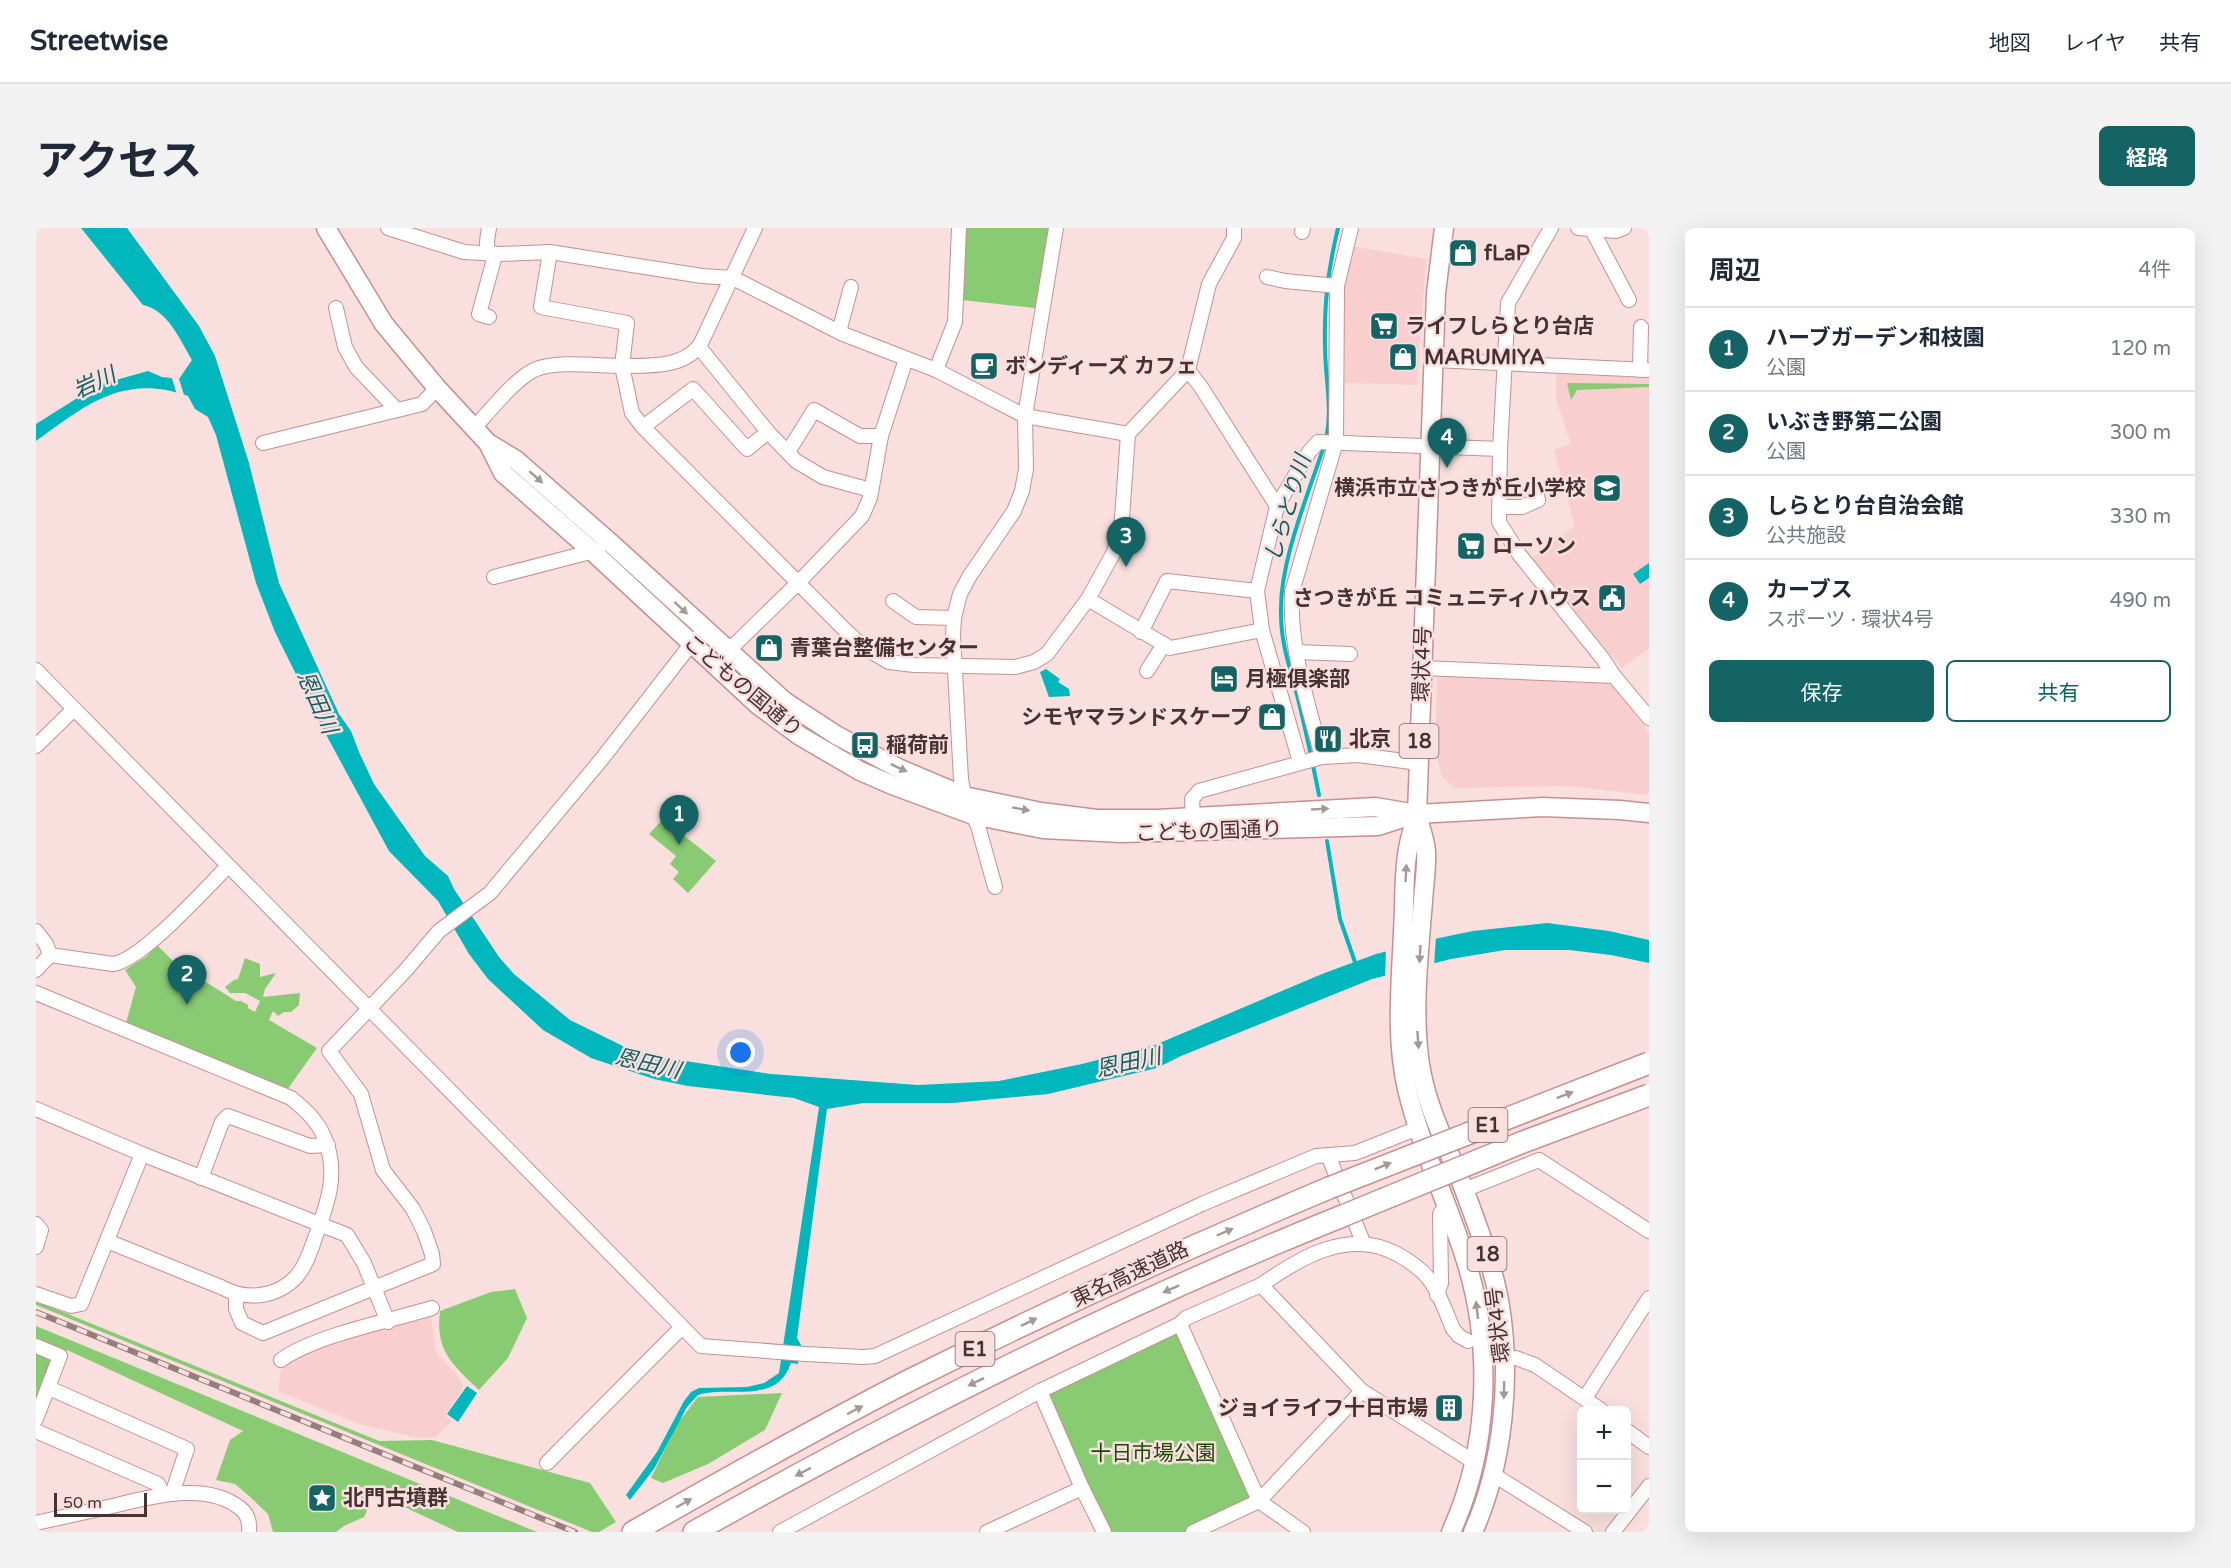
<!DOCTYPE html>
<html lang="ja">
<meta charset="utf-8">
<style>
body{margin:0;font-family:"Varela Round","Noto Sans JP",sans-serif;background:#f2f2f3;color:#1f2937}
.controls{position:absolute;right:18px;bottom:18px;display:grid;overflow:hidden;border-radius:9px;box-shadow:0 6px 24px #0002}
.controls button{width:54px;height:54px;display:grid;place-items:center;padding:0;border:0;border-bottom:2px solid #e0e1e3;background:#fff;color:#1f2937;font:30px sans-serif}
.scale{position:absolute;left:18px;bottom:15px;width:93px;box-sizing:border-box;padding-left:6px;border:3px solid #483131;border-top:0;font-size:16px;line-height:21px;white-space:nowrap;color:#483131;-webkit-text-stroke:4px #f9e0df;paint-order:stroke}
.you{position:absolute;left:705px;top:825px;width:21px;height:21px;margin:-15px;border:4px solid #fff;border-radius:50%;background:#1a73e8;box-shadow:0 0 0 9px #1a73e833}
.badge{display:grid;place-items:center;width:39px;height:39px;border-radius:50%;background:#146466;color:#fff;font-size:20px;font-weight:700}
.pin{position:absolute;translate:-50% -50px;filter:drop-shadow(0 2px 3px #0008)}
.pin::after{content:'';position:absolute;top:32px;width:21px;height:18px;background:inherit;clip-path:polygon(0 0,100% 0,50% 100%)}
.list{margin:0;padding:0;list-style:none}
h2{display:flex;justify-content:space-between;align-items:center;height:78px;margin:0;padding:0 24px;font-size:26px}
h2 small{font-size:20px;font-weight:400;color:#747a83}
.list li{display:grid;grid-template-columns:39px 1fr auto;gap:18px;align-items:center;box-sizing:border-box;height:84px;padding:0 24px;border-top:2px solid #e0e1e3}
.list b{display:block;font-size:22px;white-space:nowrap}
.list p{margin:0;font-size:20px;white-space:nowrap;color:#747a83}
.list em{font-size:20px;font-style:normal;color:#747a83}
.actions{display:flex;gap:12px;padding:18px 24px}
.actions a{flex:1;padding:14px 0;border:2px solid #146466;border-radius:9px;text-align:center;font-size:21px;color:#146466}
.actions .main{background:#146466;color:#fff}
.map{position:relative;flex:none;width:1613px;height:1304px;overflow:hidden;border-radius:9px}
header{display:flex;align-items:center;gap:36px;box-sizing:border-box;height:84px;padding:0 30px;background:#fff;border-bottom:2px solid #e0e1e3}
header strong{font-size:28px}
nav{display:flex;gap:33px;margin-inline-start:auto;font-size:21px}
.intro{display:flex;align-items:center;justify-content:space-between;box-sizing:border-box;height:144px;padding:0 36px}
h1{margin:0;font-size:42px}
.button{padding:15px 27px;border-radius:9px;background:#146466;color:#fff;font-size:21px;font-weight:700}
main{display:flex;gap:36px;padding:0 36px}
aside{flex:1;background:#fff;border-radius:9px;box-shadow:0 6px 24px #0002}
.map>svg:first-child{display:block}
.built{fill:#f8cece}
.green{fill:#88cb73}
.water{fill:#00b7bd}
.pier{fill:#f9e0df}
.lines{fill:none;stroke-linecap:round;stroke-linejoin:round}
.stream{stroke:#00b7bd;stroke-width:4}
.minor-casing{stroke:#c88f90;stroke-width:16}
.major-casing{stroke:#c88f90;stroke-width:21}
.highway-casing{stroke:#c88f90;stroke-width:24}
.minor{stroke:#fff;stroke-width:14}
.major{stroke:#fff;stroke-width:18}
.highway{stroke:#fff;stroke-width:21}
.rail-casing{stroke:#967e7e;stroke-width:6}
.rail{stroke:#f9e0df;stroke-width:4;stroke-dasharray:11;stroke-linecap:butt}
.highway-bridge-casing{stroke:#c88f90;stroke-width:24;stroke-linecap:butt}
.highway-bridge{stroke:#fff;stroke-width:21}
.oneway{fill:#a49898}
.labels{text-anchor:middle;stroke-width:5;stroke-linejoin:round;paint-order:stroke}
.shield{fill:#f9e0df;stroke:#7d6665;stroke-width:1.5}
.shield-label{font-size:20px;font-weight:bold;fill:#483131}
.poi-label{font-size:21px;font-weight:bold;fill:#483131;stroke:#f9e0df;text-anchor:start}
.street-label{font-size:21px;fill:#483131;stroke:#f9e0df}
.park-label{font-size:21px;fill:#1b4a05;stroke:#f9e0df}
.water-label{font-size:22px;font-style:italic;fill:#0f6164;stroke:#f9e0df}
</style>
<header>
<strong>Streetwise</strong>
<nav><a>地図</a><a>レイヤ</a><a>共有</a></nav>
</header>
<div class="intro"><h1>アクセス</h1><a class="button">経路</a></div>
<main>
<div class="map">
<svg width="1613" height="1304" viewBox="0 0 1613 1304">
<rect width="100%" height="100%" fill="#f9e0df"/>
<g class="built">
<path d="M1315,18L1390,31L1381,157L1309,155L1306,58Z"/>
<path d="M1520,146L1613,150V420L1586,440L1496,330L1539,298L1518,222L1535,216L1520,171Z"/>
<path d="M1407,447L1570,454L1578,458L1613,505V564L1610,567L1543,559L1521,558L1418,560L1406,549L1399,522L1401,451Z"/>
<path d="M395,1089L400,1124L424,1151L427,1160L409,1187L416,1193L400,1209L381,1210L323,1196L242,1163L246,1135L318,1109Z"/>
</g>
<g class="green">
<path d="M928,0H1013L999,80L926,72Z"/>
<path d="M1531,155L1613,156V159L1541,162L1535,172Z"/>
<path d="M627,591L680,633L652,665L637,651L643,644L634,636L640,628L613,606Z"/>
<path d="M121,717L143,739L145,735L155,736L164,742L165,751L200,773H205L212,777V780L219,784L224,773L209,765H194L189,759L198,752L202,751L209,730L224,736V749L240,745L229,761L227,769L264,765L263,777L255,784H248L242,788L237,783L233,792L281,820L251,862L90,795L100,759L89,742L111,728Z"/>
<path d="M479,1061L491,1090L472,1130L443,1162C416,1136 399,1123 404,1083L455,1064Z"/>
<path d="M0,1073L343,1213L396,1212L554,1255L580,1294L563,1304H556L0,1077Z"/>
<path d="M0,1098L501,1304H422L321,1257C331,1267 336,1274 328,1289L308,1298L300,1304H237L232,1286L212,1267L199,1256L180,1252L194,1212L207,1203L31,1122L29,1125L0,1113Z"/>
<path d="M1138,1098L1223,1273L1157,1304H1071L1010,1161Z"/>
<path d="M0,1123L16,1130V1136L0,1173Z"/>
<path d="M746,1165L729,1202L672,1236L627,1255L615,1250L641,1196L662,1169Z"/>
</g>
<g class="water">
<path d="M45,0H91L163,98L179,128L213,235L243,355L303,486L315,503L323,524L338,556L389,628L412,648L418,661L463,729L478,746L534,792L593,821L623,829L735,846L882,857L963,853L1046,836L1119,817L1286,746L1340,726L1403,710L1437,703L1511,695L1573,703L1613,712V735L1575,727L1533,722H1469L1415,731L1336,751L1145,828L1121,840L1012,866L917,875H828L791,881L761,1110L765,1117L762,1136L755,1135C741,1178 693,1157 662,1167L651,1179L618,1241L594,1272L590,1267L621,1224L648,1173L655,1164L663,1160L711,1159L728,1155L743,1145L783,879L758,870L652,858L618,851L555,830L507,802L452,751L433,726L402,673L353,623L287,501L239,404L220,355L180,207L172,189L159,181L152,168C87,145 50,177 0,213V196L62,157L112,143L126,149L143,151L156,132C144,112 132,82 107,77Z"/>
<path d="M1613,335V350L1604,356L1597,346Z"/>
<path d="M1010,441L1024,451L1022,454L1033,461L1034,468L1013,469L1004,444Z"/>
<path d="M431,1158L441,1165L422,1194L411,1186Z"/>
</g>
<g class="pier">
<path d="M135,147L142,148L149,170L141,167Z"/>
<path d="M1400,708L1398,738L1349,750L1350,720Z"/>
</g>
<g class="lines">
<g class="stream">
<path d="M1290,210C1297,181 1289,149 1289,119C1288,75 1292,42 1302,0"/>
<path d="M1283,567C1276,532 1269,497 1260,463C1253,437 1245,414 1245,386C1243,335 1272,267 1288,218"/>
<path d="M1291,613L1304,691L1320,737"/>
</g>
<g class="minor-casing">
<g id="minor">
<path d="M352,0L428,24L464,26L514,24L666,48L697,50L807,106L900,142L989,188L1092,206"/>
<path d="M719,0L666,113C652,140 613,138 586,138L596,185L607,199L812,405L829,420L853,434L878,437L979,439L998,434L1011,426L1052,371L1078,324L1086,290L1092,206L1152,142"/>
<path d="M1198,0V10L1173,56L1152,142L1165,159L1241,278"/>
<path d="M1515,0L1472,75L1464,221L1463,294L1483,326L1567,431L1578,448L1613,490"/>
<path d="M1542,0L1580,3L1588,0"/>
<path d="M1556,2L1593,72"/>
<path d="M1266,4L1267,0"/>
<path d="M1231,49L1249,53L1301,58"/>
<path d="M300,80L309,119L320,139L360,181"/>
<path d="M453,89L443,86L458,31C448,22 451,13 453,0"/>
<path d="M803,104L815,59"/>
<path d="M663,119L732,204L760,233L787,249L835,262"/>
<path d="M1398,132L1613,142"/>
<path d="M900,142L919,94L923,0"/>
<path d="M1604,142L1605,99"/>
<path d="M607,199L657,161L711,221L732,204"/>
<path d="M438,200C452,185 479,151 498,142C521,132 561,138 586,138L591,95L505,79L514,24"/>
<path d="M227,215L386,176L401,160"/>
<path d="M752,224L778,182L824,208H845"/>
<path d="M1464,279H1486L1502,272L1500,261"/>
<path d="M458,349L562,322"/>
<path d="M1052,371L1134,420L1226,402"/>
<path d="M857,373L880,389L918,390"/>
<path d="M1105,404L1131,353L1221,363"/>
<path d="M692,423L762,355L826,288L834,270L845,208L870,131"/>
<path d="M1260,424L1314,426"/>
<path d="M1385,440L1578,448"/>
<path d="M0,442L665,1118L770,1126L827,1129L839,1128L1166,976L1280,928L1319,925L1382,900"/>
<path d="M1111,443L1128,416"/>
<path d="M0,518L38,481"/>
<path d="M1286,529C1272,475 1253,420 1256,364L1300,214L1301,58L1315,0"/>
<path d="M1264,534L1226,402L1221,363L1241,278L1273,224L1282,214L1464,221"/>
<path d="M1157,589L1156,571L1163,563L1286,529L1322,527L1383,535"/>
<path d="M959,659L942,598L928,568L925,551L917,407L918,390L924,366L933,349L978,283L986,263L990,241L989,188L1020,0"/>
<path d="M0,703L10,716L14,727"/>
<path d="M14,727L77,736C105,733 170,660 192,638"/>
<path d="M0,742L14,727"/>
<path d="M0,765L255,870C271,883 285,896 291,917C301,947 292,973 282,1002C276,1017 272,1035 261,1048C241,1070 210,1073 185,1059L71,1013"/>
<path d="M0,881L106,926L311,1007L328,1035L352,1094"/>
<path d="M1292,927L1327,1014"/>
<path d="M165,950L186,894L192,888L274,918L292,917"/>
<path d="M1428,962L1503,932L1613,1003"/>
<path d="M0,996L5,1002L0,1019"/>
<path d="M1225,1057C1265,1029 1313,1000 1361,1026C1372,1032 1385,1041 1393,1051C1404,1065 1410,1085 1417,1101L1423,1108L1432,1113"/>
<path d="M0,1066L35,1078L45,1076L106,926"/>
<path d="M200,1067V1081L206,1095L227,1105L397,1036L396,1026L388,1003L377,981L347,942L325,866L293,823L369,743L403,703L454,665L565,532L649,424L668,402"/>
<path d="M1401,1067L1405,1055L1404,986L1410,977"/>
<path d="M1144,1096L1150,1090L1225,1057L1326,1163"/>
<path d="M0,1118L24,1128L0,1191"/>
<path d="M1480,1130L1499,1137L1565,1182"/>
<path d="M245,1132C280,1107 354,1093 396,1080"/>
<path d="M13,1160L151,1221L136,1266"/>
<path d="M1004,1163L1046,1260L1068,1304"/>
<path d="M1549,1170L1613,1070"/>
<path d="M1590,1202L1613,1219"/>
<path d="M0,1203L122,1256L127,1267"/>
<path d="M511,1235L646,1099"/>
<path d="M1458,1247L1549,1304"/>
<path d="M0,1295C23,1290 46,1285 68,1280C108,1271 168,1251 204,1280C212,1286 214,1294 213,1304"/>
<path d="M744,1304L1004,1163L1144,1096L1223,1273L1267,1304"/>
<path d="M951,1304L1046,1260"/>
<path d="M1157,1304L1223,1273L1326,1163L1438,1234"/>
<path d="M1577,1304L1613,1258"/>
</g>
</g>
<g class="major-casing">
<g id="major">
<path d="M290,0L348,96L401,160L452,215L480,232L578,318L748,473L800,507L862,540L928,568L1005,584L1061,591H1121L1339,579L1381,586L1507,579L1584,582L1613,585"/>
<path d="M1408,0L1400,65L1381,586C1378,597 1374,609 1372,621C1367,647 1369,676 1367,703C1365,755 1359,809 1371,861C1385,920 1412,975 1430,1033C1457,1120 1453,1221 1415,1304"/>
<path d="M452,215L467,245L556,323L722,477L764,508L824,543L856,557L937,587L1007,601L1085,605L1342,598L1376,587"/>
<path d="M1381,587C1384,599 1389,611 1390,623C1391,639 1388,656 1387,673C1383,726 1376,783 1384,836C1391,882 1413,921 1429,964C1442,999 1456,1035 1463,1072C1476,1146 1468,1235 1437,1304"/>
</g>
</g>
<g class="highway-casing">
<g id="highway">
<path d="M597,1304C688,1252 779,1201 872,1153C1010,1084 1150,1020 1293,960"/>
<path d="M658,1304C867,1187 1082,1078 1304,989"/>
</g>
</g>
<use href="#minor" class="minor"/>
<use href="#major" class="major"/>
<use href="#highway" class="highway"/>
<g class="rail-casing">
<path id="rail" d="M0,1084L539,1304"/>
</g>
<use href="#rail" class="rail"/>
<g class="highway-bridge-casing">
<g id="highway-bridge">
<path d="M1293,960L1613,835"/>
<path d="M1304,989L1487,914L1613,867"/>
</g>
</g>
<use href="#highway-bridge" class="highway-bridge"/>
</g>
<defs><path id="oneway-solid" d="M-6-.8H1V-3.2L6.5 0L1 3.2V.8H-6Z" transform="scale(1.5)"/></defs>
<g class="oneway">
<use href="#oneway-solid" transform="translate(500 249) rotate(41)"/>
<use href="#oneway-solid" transform="translate(645 380) rotate(43)"/>
<use href="#oneway-solid" transform="translate(863 540) rotate(25)"/>
<use href="#oneway-solid" transform="translate(985 581) rotate(10)"/>
<use href="#oneway-solid" transform="translate(1284 581) rotate(-3)"/>
<use href="#oneway-solid" transform="translate(1370 645) rotate(-87)"/>
<use href="#oneway-solid" transform="translate(1384 726) rotate(93)"/>
<use href="#oneway-solid" transform="translate(1382 812) rotate(86)"/>
<use href="#oneway-solid" transform="translate(1529 867) rotate(-21)"/>
<use href="#oneway-solid" transform="translate(1347 938) rotate(-22)"/>
<use href="#oneway-solid" transform="translate(1189 1004) rotate(-23)"/>
<use href="#oneway-solid" transform="translate(1135 1061) rotate(156)"/>
<use href="#oneway-solid" transform="translate(1441 1082) rotate(-97)"/>
<use href="#oneway-solid" transform="translate(993 1094) rotate(-26)"/>
<use href="#oneway-solid" transform="translate(940 1154) rotate(154)"/>
<use href="#oneway-solid" transform="translate(1468 1162) rotate(91)"/>
<use href="#oneway-solid" transform="translate(819 1182) rotate(-28)"/>
<use href="#oneway-solid" transform="translate(767 1244) rotate(152)"/>
<use href="#oneway-solid" transform="translate(648 1275) rotate(-30)"/>
</g>
<defs>
<g id="shop-square" transform="scale(1.5)"><rect x="-9" y="-9" width="18" height="18" rx="4" fill="#146466" stroke="#f9e0df"/><path d="M-5-2.5h2.3a2.7 3.5 0 0 1 5.4 0H5L5.5 6h-11ZM-1.5-2.5h3a1.5 2.3 0 0 0-3 0Z" fill="#fff"/></g>
<g id="supermarket-square" transform="scale(1.5)"><rect x="-9" y="-9" width="18" height="18" rx="4" fill="#146466" stroke="#f9e0df"/><path d="M-6-5.5h2.5l.6 2H6L4.5 2H-2.5L-4.4-4H-6ZM-1.5 3.2a1.3 1.3 0 1 0 .1 0ZM3 3.2a1.3 1.3 0 1 0 .1 0Z" fill="#fff"/></g>
<g id="cafe-square" transform="scale(1.5)"><rect x="-9" y="-9" width="18" height="18" rx="4" fill="#146466" stroke="#f9e0df"/><path d="M-5.5-4.5H6V0H3Q3 3.5 0 3.5H-2.5Q-5.5 3.5-5.5 0ZM3-3.2v2h1.7v-2ZM-6 4.5H4V6H-6Z" fill="#fff"/></g>
<g id="school-square" transform="scale(1.5)"><rect x="-9" y="-9" width="18" height="18" rx="4" fill="#146466" stroke="#f9e0df"/><path d="M0-5L7-2L0 1L-7-2ZM-4 1L0 2.5L4 1V4Q0 6-4 4Z" fill="#fff"/></g>
<g id="civic-square" transform="scale(1.5)"><rect x="-9" y="-9" width="18" height="18" rx="4" fill="#146466" stroke="#f9e0df"/><path d="M-.6-6.5H3V-4.5H.6V-3L4-1V1h2V6H-6V1h2V-1L-.6-3ZM-1.2 2.5V6h2.4V2.5Z" fill="#fff"/></g>
<g id="hotel-square" transform="scale(1.5)"><rect x="-9" y="-9" width="18" height="18" rx="4" fill="#146466" stroke="#f9e0df"/><path d="M-6-4.5h1.5V1H6V5H4.5V3h-9V5H-6ZM-4 0a1.8 1.8 0 1 1 3.6 0ZM.5 0V-2.5h3Q6-2.5 6 0Z" fill="#fff"/></g>
<g id="restaurant-square" transform="scale(1.5)"><rect x="-9" y="-9" width="18" height="18" rx="4" fill="#146466" stroke="#f9e0df"/><path d="M-5-6h1v4h1v-4h1v4h1v-4h1v5L-1.5 .5V6h-2V.5L-5-1ZM5-6V6H3V1.5H1.5Q1.5-4 5-6Z" fill="#fff"/></g>
<g id="bus-square" transform="scale(1.5)"><rect x="-9" y="-9" width="18" height="18" rx="4" fill="#146466" stroke="#f9e0df"/><path d="M-5-6H5V4H4V6H2V4H-2V6H-4V4H-5ZM-3.5-4V0h7V-4ZM-3.5 1.2v1.5H-2V1.2ZM2 1.2v1.5H3.5V1.2Z" fill="#fff"/></g>
<g id="building-square" transform="scale(1.5)"><rect x="-9" y="-9" width="18" height="18" rx="4" fill="#146466" stroke="#f9e0df"/><path d="M-4-6H4V6H1V3H-1V6H-4ZM-2.5-4.3h1.7v1.8h-1.7ZM.8-4.3h1.7v1.8H.8ZM-2.5-1h1.7V.8h-1.7ZM.8-1h1.7V.8H.8Z" fill="#fff"/></g>
<g id="sight-square" transform="scale(1.5)"><rect x="-9" y="-9" width="18" height="18" rx="4" fill="#146466" stroke="#f9e0df"/><path d="M0-6L1.8-2.2L6-1.7L2.9 1.2L3.7 5.4L0 3.3L-3.7 5.4L-2.9 1.2L-6-1.7L-1.8-2.2Z" fill="#fff"/></g>
</defs>
<g fill-rule="evenodd">
<use href="#shop-square" x="1427" y="25"/>
<use href="#supermarket-square" x="1348" y="98"/>
<use href="#shop-square" x="1367" y="129"/>
<use href="#cafe-square" x="948" y="138"/>
<use href="#school-square" x="1571" y="260"/>
<use href="#supermarket-square" x="1435" y="318"/>
<use href="#civic-square" x="1576" y="370"/>
<use href="#shop-square" x="733" y="420"/>
<use href="#hotel-square" x="1188" y="451"/>
<use href="#shop-square" x="1236" y="489"/>
<use href="#restaurant-square" x="1292" y="511"/>
<use href="#bus-square" x="829" y="517"/>
<use href="#building-square" x="1413" y="1180"/>
<use href="#sight-square" x="286" y="1270"/>
</g>
<g class="labels">
<g class="shield">
<rect x="1363.5" y="496" width="39" height="34" rx="4.5"/>
<rect x="1432.5" y="880" width="39" height="34" rx="4.5"/>
<rect x="1431.5" y="1009" width="39" height="34" rx="4.5"/>
<rect x="919.5" y="1104" width="39" height="34" rx="4.5"/>
</g>
<g class="shield-label">
<text x="1383" y="520">18</text>
<text x="1452" y="904">E1</text>
<text x="1451" y="1033">18</text>
<text x="939" y="1128">E1</text>
</g>
<g class="poi-label">
<text x="1448" y="32">fLaP</text>
<text x="1369" y="105">ライフしらとり台店</text>
<text x="1388" y="136">MARUMIYA</text>
<text x="969" y="145">ボンディーズ カフェ</text>
<text x="1550" y="267" text-anchor="end">横浜市立さつきが丘小学校</text>
<text x="1456" y="325">ローソン</text>
<text x="1555" y="377" text-anchor="end">さつきが丘 コミュニティハウス</text>
<text x="754" y="427">青葉台整備センター</text>
<text x="1209" y="458">月極俱楽部</text>
<text x="1215" y="496" text-anchor="end">シモヤマランドスケープ</text>
<text x="1313" y="518">北京</text>
<text x="850" y="524">稲荷前</text>
<text x="1392" y="1187" text-anchor="end">ジョイライフ十日市場</text>
<text x="307" y="1277">北門古墳群</text>
</g>
<g class="street-label">
<text transform="translate(1386 436) rotate(-88)" y="7">環状4号</text>
<text transform="translate(707 458) rotate(40)" y="7">こどもの国通り</text>
<text transform="translate(1173 603) rotate(-2)" y="7">こどもの国通り</text>
<text transform="translate(1094 1046) rotate(-25)" y="7">東名高速道路</text>
<text transform="translate(1462 1097) rotate(-97)" y="7">環状4号</text>
</g>
<g class="park-label">
<text x="1117" y="1232">十日市場公園</text>
</g>
<g class="water-label">
<text transform="translate(58 154) rotate(-25)" y="8">岩川</text>
<text transform="translate(1251 280) rotate(-73)" y="8">しらとり川</text>
<text transform="translate(282 474) rotate(66)" y="8">恩田川</text>
<text transform="translate(1092 834) rotate(-12)" y="8">恩田川</text>
<text transform="translate(612 835) rotate(13)" y="8">恩田川</text>
</g>
</g>
</svg>
<div class="controls">
<button>+</button>
<button>−</button>
</div>
<div class="scale">50 m</div>
<div class="you"></div>
<div class="pin badge" style="left:643px;top:617px">1</div>
<div class="pin badge" style="left:151px;top:777px">2</div>
<div class="pin badge" style="left:1090px;top:339px">3</div>
<div class="pin badge" style="left:1411px;top:240px">4</div>
</div>
<aside>
<h2>周辺<small>4件</small></h2>
<ul class="list">
<li><span class="badge">1</span><div><b>ハーブガーデン和枝園</b><p>公園</p></div><em>120 m</em></li>
<li><span class="badge">2</span><div><b>いぶき野第二公園</b><p>公園</p></div><em>300 m</em></li>
<li><span class="badge">3</span><div><b>しらとり台自治会館</b><p>公共施設</p></div><em>330 m</em></li>
<li><span class="badge">4</span><div><b>カーブス</b><p>スポーツ · 環状4号</p></div><em>490 m</em></li>
</ul>
<div class="actions"><a class="main">保存</a><a>共有</a></div>
</aside>
</main>
